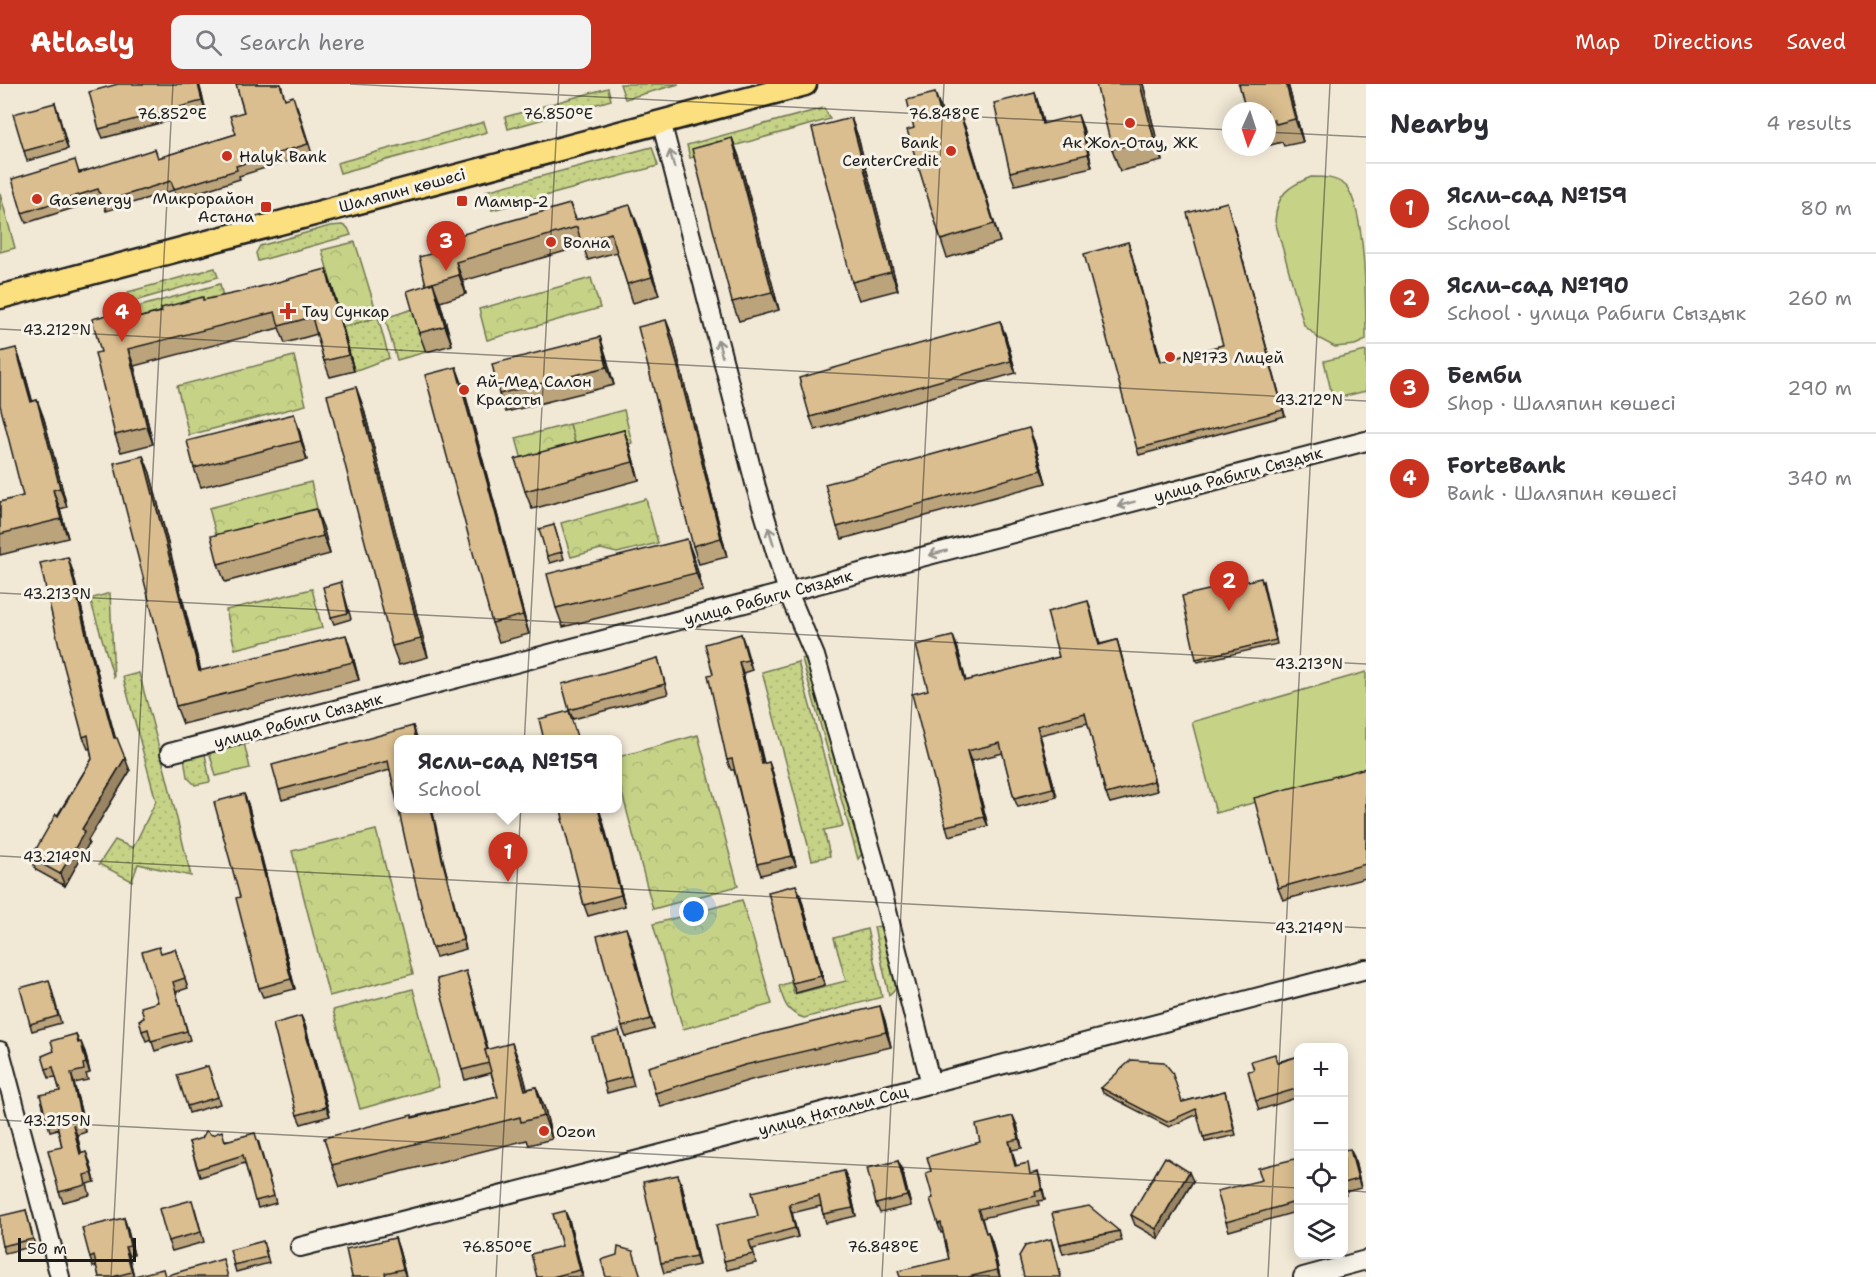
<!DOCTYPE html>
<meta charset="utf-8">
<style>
body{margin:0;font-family:"Shantell Sans",sans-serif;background:#f2f2f3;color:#2b2b33}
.controls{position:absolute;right:18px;bottom:18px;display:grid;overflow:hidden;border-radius:12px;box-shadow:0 3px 15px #0003}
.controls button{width:54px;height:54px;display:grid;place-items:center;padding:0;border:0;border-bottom:2px solid #e1e1e2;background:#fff;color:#2b2b33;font:30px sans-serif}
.compass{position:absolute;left:1222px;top:18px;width:54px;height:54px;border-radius:50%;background:#fff;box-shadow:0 3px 15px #0003;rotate:183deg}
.scale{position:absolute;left:18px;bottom:15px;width:118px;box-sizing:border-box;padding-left:6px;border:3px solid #1c1c1c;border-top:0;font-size:16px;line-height:21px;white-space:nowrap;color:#1c1c1c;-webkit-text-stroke:4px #f7f3e8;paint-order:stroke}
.you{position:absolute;left:694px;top:828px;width:21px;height:21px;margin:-15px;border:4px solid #fff;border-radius:50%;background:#1a73e8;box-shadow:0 0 0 9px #1a73e833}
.badge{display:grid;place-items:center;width:39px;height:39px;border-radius:50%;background:#c8321e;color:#fff;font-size:20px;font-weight:700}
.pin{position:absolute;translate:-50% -50px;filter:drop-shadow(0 2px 3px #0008)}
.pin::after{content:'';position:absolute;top:32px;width:21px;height:18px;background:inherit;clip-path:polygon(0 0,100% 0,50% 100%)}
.popup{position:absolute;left:394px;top:651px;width:228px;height:78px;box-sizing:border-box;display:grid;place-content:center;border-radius:12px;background:#fff;filter:drop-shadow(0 2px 4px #0005);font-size:20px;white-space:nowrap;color:#7c7c81}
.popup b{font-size:22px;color:#2b2b33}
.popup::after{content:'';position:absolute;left:50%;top:100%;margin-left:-12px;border:12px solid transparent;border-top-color:#fff}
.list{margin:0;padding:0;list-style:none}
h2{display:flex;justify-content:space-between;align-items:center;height:78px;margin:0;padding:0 24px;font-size:26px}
h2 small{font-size:20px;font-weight:400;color:#7c7c81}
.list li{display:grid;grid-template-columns:39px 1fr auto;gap:18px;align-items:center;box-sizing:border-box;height:90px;padding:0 24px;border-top:2px solid #e1e1e2}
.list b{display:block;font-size:22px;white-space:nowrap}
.list p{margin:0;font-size:20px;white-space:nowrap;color:#7c7c81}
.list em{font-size:20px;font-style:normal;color:#7c7c81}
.icon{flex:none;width:33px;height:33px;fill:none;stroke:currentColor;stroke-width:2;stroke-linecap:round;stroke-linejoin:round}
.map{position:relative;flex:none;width:1366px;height:1193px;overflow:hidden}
header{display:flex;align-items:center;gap:36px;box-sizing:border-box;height:84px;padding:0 30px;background:#c8321e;color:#fff}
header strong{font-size:28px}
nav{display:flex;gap:33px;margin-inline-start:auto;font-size:21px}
.search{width:420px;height:54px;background:#f2f2f3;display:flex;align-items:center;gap:15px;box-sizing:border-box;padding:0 21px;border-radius:12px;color:#7c7c81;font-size:22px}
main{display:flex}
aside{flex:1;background:#fff}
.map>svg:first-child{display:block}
.grass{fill:url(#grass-dots);stroke:#717852;stroke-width:1.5}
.park{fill:url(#park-crowns);stroke:#717852;stroke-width:1.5}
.pitch{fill:#c6d387;stroke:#717852;stroke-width:1.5}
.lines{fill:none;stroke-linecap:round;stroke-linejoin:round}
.minor-casing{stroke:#1c1c1c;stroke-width:22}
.major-casing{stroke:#1c1c1c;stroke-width:27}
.minor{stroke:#f7f3e8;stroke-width:18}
.major{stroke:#fce080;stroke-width:22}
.wall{fill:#bba37b;stroke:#1c1c1c;stroke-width:1.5}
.shaded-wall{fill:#998564;stroke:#1c1c1c;stroke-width:1.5}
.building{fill:#dabe8f;stroke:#1c1c1c;stroke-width:1.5}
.oneway{stroke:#94928c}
.ticks{fill:none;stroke:#1c1c1c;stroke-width:1.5;stroke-opacity:0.45}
.poi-dot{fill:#c8321e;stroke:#f7f3e8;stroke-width:2}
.labels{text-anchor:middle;stroke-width:6;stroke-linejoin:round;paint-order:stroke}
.poi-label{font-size:16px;fill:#1c1c1c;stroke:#f7f3e8;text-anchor:start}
.street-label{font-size:16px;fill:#1c1c1c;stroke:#f7f3e8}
.ticks-label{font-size:15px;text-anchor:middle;fill:#1c1c1c;stroke:#f7f3e8;stroke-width:6;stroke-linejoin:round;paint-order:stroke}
</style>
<header>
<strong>Atlasly</strong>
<div class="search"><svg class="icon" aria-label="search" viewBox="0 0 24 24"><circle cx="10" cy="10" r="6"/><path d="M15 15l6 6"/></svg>Search here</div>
<nav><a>Map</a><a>Directions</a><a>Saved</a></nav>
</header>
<main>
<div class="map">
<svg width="1366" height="1193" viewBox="0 0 1366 1193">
<defs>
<pattern id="grass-dots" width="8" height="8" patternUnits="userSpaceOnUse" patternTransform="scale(1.5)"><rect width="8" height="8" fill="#c6d387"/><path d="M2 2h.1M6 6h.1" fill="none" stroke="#aab574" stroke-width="1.8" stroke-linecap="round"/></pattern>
<pattern id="park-crowns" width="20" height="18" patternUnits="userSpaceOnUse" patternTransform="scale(1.5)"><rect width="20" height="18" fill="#c6d387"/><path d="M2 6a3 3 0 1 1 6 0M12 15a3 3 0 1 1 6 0" fill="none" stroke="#aab574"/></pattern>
</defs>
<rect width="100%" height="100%" fill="#f1e8d6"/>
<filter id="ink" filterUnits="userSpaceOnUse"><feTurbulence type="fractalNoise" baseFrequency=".0167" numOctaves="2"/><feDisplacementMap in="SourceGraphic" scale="12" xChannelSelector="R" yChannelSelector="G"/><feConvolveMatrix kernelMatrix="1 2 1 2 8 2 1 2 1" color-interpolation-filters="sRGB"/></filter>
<g filter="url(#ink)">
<g class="grass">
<path d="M620,0H679L625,15Z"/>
<path d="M608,4L611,16L508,45L505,33Z"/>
<path d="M824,24L830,35L690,74L687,61Z"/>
<path d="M484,38L487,48L340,89L337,79Z"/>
<path d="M652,63L658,82L492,126L486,107Z"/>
<path d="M342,141L348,144L351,151L258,177L256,169L260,162L330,142Z"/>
<path d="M215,184L218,193L131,218L128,208Z"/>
<path d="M220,200L223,213L138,237L134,224Z"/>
<path d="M413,225L426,268L397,276L385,234Z"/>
<path d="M378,233L389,274L354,287L343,243Z"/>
<path d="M110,509L114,594L90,515Z"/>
<path d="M811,572L865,766L858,775L802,575Z"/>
<path d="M798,578L843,742L824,746L830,772L812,776L762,588Z"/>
<path d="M139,589L167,694L191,792L138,780L132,797L99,780L115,756L133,764L156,717L123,593Z"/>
<path d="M205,670L210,698L195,701L187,693L184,673Z"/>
<path d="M880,842L883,844L900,895L895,905L889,911L874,843Z"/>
<path d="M867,845L882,913L804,934C786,928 784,918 779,902L791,898L794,910L846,897L834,854Z"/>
</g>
<g class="park">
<path d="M355,158L378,233L343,243L322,166Z"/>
<path d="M591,194L600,224L487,256L479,225Z"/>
<path d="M294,272L306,321L189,351L177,302Z"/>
<path d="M570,340L579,373L525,387L516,354Z"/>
<path d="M311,398L320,437L219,462L209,424Z"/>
<path d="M646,415L658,459L617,469L601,465L571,473L561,439Z"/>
<path d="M312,505L322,544L235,565L226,526Z"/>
<path d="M698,651L738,802L653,825L618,694V673Z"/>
<path d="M376,746L413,890L329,912L292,767Z"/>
<path d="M742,816L772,920L683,945L653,840Z"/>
<path d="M413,905L439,1003L360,1025L333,926Z"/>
</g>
<g class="pitch">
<path d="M1311,93C1323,93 1336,93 1346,102C1366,127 1366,219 1366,256L1355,261L1335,263L1318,254L1304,241L1275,137C1277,110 1287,103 1311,93Z"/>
<path d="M0,109L15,164L0,168Z"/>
<path d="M1366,267V307L1333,315L1324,277Z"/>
<path d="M624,326L632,359L579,373L570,340Z"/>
<path d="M1366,588V688L1216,729L1192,638Z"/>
<path d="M244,659L250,684L216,692L209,667Z"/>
</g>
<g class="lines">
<g class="minor-casing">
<g id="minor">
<path d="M661,37L756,403L788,508L815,572L874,776L931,1000"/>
<path d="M170,669L1366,357"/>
<path d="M0,967L60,1193"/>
<path d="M300,1163L593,1088L1366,885"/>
<path d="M1303,1193L1366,1176"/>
</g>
</g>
<g class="major-casing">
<path id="major" d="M0,213L805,0"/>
</g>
<use href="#minor" class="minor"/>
<use href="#major" class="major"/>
</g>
<g class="wall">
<path d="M199,0L206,27L103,54L99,45Z"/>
<path d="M236,0H281L285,15L297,22L312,70L239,92L240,95L177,115L174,106L106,127L102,115L26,139L22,129L80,88L159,74L236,50L244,28Z"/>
<path d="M1143,0L1162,77L1120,87L1112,65Z"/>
<path d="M1239,0H1288L1303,58L1284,62L1282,58L1267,62V27Z"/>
<path d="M1035,9L1039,22L1043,39L1083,44L1092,83L1015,101L1010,88Z"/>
<path d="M55,19L68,65L27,77L24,67Z"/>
<path d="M942,27L944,35L960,30L967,48L1000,158L947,174L941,156L914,44Z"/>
<path d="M851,34L858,53L898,206L859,216L852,198Z"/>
<path d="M732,54L739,73L779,226L739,237L732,218Z"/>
<path d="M570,120L576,135L637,139L659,211L633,219L617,168L588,176L583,162L463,197L466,210L440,218L452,261L426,268L419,249L426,201L452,164Z"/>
<path d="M1229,125L1285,332L1139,371L1137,365L1128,158L1161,278L1223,261Z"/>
<path d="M332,202L354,287L330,293L324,277L317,250L285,259L279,244L134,282L153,360L121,368L115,351L101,268L134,224L138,234L204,216Z"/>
<path d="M666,236L673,254L727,473L699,480L693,462Z"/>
<path d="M1005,250L1016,289L815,346L810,333Z"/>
<path d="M600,253L606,272L614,301L506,328L499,310Z"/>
<path d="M23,283L32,317L37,316L44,335L67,423L60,425L68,454L0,471V418L23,412Z"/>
<path d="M456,283L463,302L529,550L499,558L492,539Z"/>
<path d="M363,322L428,573L399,581L392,562Z"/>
<path d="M294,330L300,349L307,376L201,403L194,384Z"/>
<path d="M624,346L630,364L639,396L532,425L525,407Z"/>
<path d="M1034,357L1046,399L842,455L837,443Z"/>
<path d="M143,372L150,389L201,587L352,569L359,596L183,640L176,622Z"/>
<path d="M554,441L564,475L550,479L547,472Z"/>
<path d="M323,443L330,470L225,498L218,480Z"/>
<path d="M694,474L703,507L563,543L556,524Z"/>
<path d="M72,485L93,572L115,654L130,687L88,756L89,759L65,802L36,786L31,774L92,675L90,664L88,665L83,653Z"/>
<path d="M1263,497L1277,560L1198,578L1196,575Z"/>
<path d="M341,498L351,535L334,540L331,533Z"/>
<path d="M1091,527L1100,560L1117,556L1120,566L1157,707L1110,719L1106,710L1088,639L1040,651L1057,713L1018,723L1014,714L1003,669L971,677L988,742L949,752L946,742L928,606L957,562L966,597L1059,573Z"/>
<path d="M741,550L752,586L743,589L764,679L773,689L796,782L761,791L757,780L734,686H731L727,676L713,590Z"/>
<path d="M658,574L668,610L573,635L569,626Z"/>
<path d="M413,642L418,656H399L444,780L466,865L436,873L432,864L390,686L282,716L279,706Z"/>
<path d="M1366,684V794L1283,816L1278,804Z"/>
<path d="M244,710L248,720L295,905L263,913L259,904L240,813Z"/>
<path d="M561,724H599L625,822L588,832L584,821Z"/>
<path d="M800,810L825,901L796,909L792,899Z"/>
<path d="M630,854L654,945L626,953L622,943Z"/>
<path d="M175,865L188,904L176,908L190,956L155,967L151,955L146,957L142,947L144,934L158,918L162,869Z"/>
<path d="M469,897L488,965L521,982L527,1005L536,1003L545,1025L552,1055L529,1061L527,1056L340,1103L332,1081L412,1033L498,1013L491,989L465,996L462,986Z"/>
<path d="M51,903L61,939L32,947L30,940Z"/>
<path d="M880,922L885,937L891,963L751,996L661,1023L655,1009Z"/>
<path d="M301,932L305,941L330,1032L301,1040L297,1031Z"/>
<path d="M619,947L622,957L634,1002L607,1009L604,999Z"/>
<path d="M76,950L79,958L85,968L90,989L86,990L88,996L74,999L86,1048L77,1051L81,1069L90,1078L95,1098L87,1100L90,1111L63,1118L59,1108L62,1063L58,1045L50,1047L47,1037L60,1007L56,993L49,994L46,985L54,967Z"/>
<path d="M1299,972V1013L1259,1026L1256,1017L1278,978Z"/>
<path d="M210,988L220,1020L189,1029L187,1022Z"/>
<path d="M1101,1004L1182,1018L1225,1007L1236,1051L1205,1058L1198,1030L1169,1043L1103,1009Z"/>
<path d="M1017,1041L1022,1064L1012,1066L1016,1081L1041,1097L1045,1116L1038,1117L1039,1121L982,1134L986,1149L988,1148L992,1158L1000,1193H900L949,1175L943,1148L941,1149L938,1140L933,1114L931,1087L980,1058Z"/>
<path d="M226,1056H258L276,1119L258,1124L245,1079L200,1093L189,1058Z"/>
<path d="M1344,1066L1354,1073L1361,1104L1345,1108L1346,1111L1344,1112Z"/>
<path d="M1299,1074V1127L1229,1147L1226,1138L1262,1096Z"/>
<path d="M898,1077L902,1086L911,1122L880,1129L876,1120Z"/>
<path d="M844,1087L848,1096L856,1132L826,1139L821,1122L792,1129L798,1153L753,1165L756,1179L727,1186L724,1177L758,1132Z"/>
<path d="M1193,1097L1159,1155L1135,1141L1131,1131Z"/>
<path d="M682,1101L699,1181L664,1189L661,1179Z"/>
<path d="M195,1125L204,1158L172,1167L168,1157Z"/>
<path d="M26,1126L35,1162L5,1169L2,1162Z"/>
<path d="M124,1134L127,1143L134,1171L129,1172L134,1193H99L97,1182L93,1183L90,1174Z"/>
<path d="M569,1136L583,1193H537L562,1162Z"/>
<path d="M1119,1147L1122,1157L1063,1170L1060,1160Z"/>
<path d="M395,1154L399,1166L406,1193H352Z"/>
<path d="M265,1164L269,1179L236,1188L234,1181Z"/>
</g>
<g class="shaded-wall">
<path d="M198,0H199L206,27L202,17Z"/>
<path d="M1140,0H1143L1162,77L1154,55Z"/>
<path d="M1286,0H1288L1303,58L1295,35Z"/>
<path d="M935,9L942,27L948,53L942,36Z"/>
<path d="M1035,9L1039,22L1046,53L1042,40Z"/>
<path d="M55,19L58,28L68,65L65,56Z"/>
<path d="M960,30L967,48L1000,158L994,140Z"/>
<path d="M1078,31L1083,44L1092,83L1088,70Z"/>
<path d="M851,34L858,53L898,206L891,188Z"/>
<path d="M732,54L739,73L779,226L772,208Z"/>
<path d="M1227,118L1229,125L1285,332L1283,326Z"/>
<path d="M630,121L637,139L659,211L652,193Z"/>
<path d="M1128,158L1130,165L1163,284L1160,278Z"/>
<path d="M456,178L463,197L466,210L459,191Z"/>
<path d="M326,185L332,202L354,287L349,271Z"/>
<path d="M433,199L440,218L452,261L445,242Z"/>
<path d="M666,236L673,254L727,473L721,454Z"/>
<path d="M1000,237L1005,250L1016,289L1011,277Z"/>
<path d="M600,253L606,272L614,301L607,283Z"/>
<path d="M16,264L23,283L38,337L31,318Z"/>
<path d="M128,265L134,282L153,360L147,343Z"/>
<path d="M456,283L463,302L529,550L523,531Z"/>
<path d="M356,303L363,322L428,573L421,555Z"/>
<path d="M37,316L44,335L67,423L60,404Z"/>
<path d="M294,330L300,349L307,376L301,357Z"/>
<path d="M1029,344L1034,357L1046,399L1041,386Z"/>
<path d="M624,346L630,364L639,396L633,378Z"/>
<path d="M143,372L150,389L205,605L199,587Z"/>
<path d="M53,406L60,425L68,454L61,435Z"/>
<path d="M316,425L323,443L330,470L323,452Z"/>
<path d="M687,455L694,474L703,507L696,489Z"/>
<path d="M68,473L72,485L93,572L119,667L114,654L88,559Z"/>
<path d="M1088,517L1091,527L1102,570L1099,561Z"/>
<path d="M741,550L745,561L752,586L748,576Z"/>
<path d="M346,551L352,569L359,596L353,578Z"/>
<path d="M953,552L957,562L968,607L965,597Z"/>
<path d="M1117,556L1120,566L1157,707L1154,697Z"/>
<path d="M739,578L743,589L766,690L762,680Z"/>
<path d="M1037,642L1040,651L1057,713L1053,704Z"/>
<path d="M967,667L971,677L988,742L984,733Z"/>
<path d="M125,674L130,687L88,756L89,759L65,802L60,790L82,745Z"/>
<path d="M769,678L773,689L796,782L792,772Z"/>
<path d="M244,710L248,720L295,905L291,895Z"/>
<path d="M431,724H432L444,780L466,865L463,856L441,771Z"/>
<path d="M598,724L603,737L625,822L621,811Z"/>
<path d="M796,801L800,810L825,901L821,892Z"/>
<path d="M626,844L630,854L654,945L651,935Z"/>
<path d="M466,887L469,897L494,988L491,978Z"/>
<path d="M880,922L885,937L891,963L886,948Z"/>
<path d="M301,932L305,941L330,1032L326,1023Z"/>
<path d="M81,958L85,968L90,989L86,979Z"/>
<path d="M512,959L521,982L533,1028L525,1006Z"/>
<path d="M71,989L74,999L86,1048L82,1039Z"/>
<path d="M536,1003L545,1025L552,1055L544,1032Z"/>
<path d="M1013,1032L1017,1041L1022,1064L1019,1055Z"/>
<path d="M73,1041L77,1051L84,1079L80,1070Z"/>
<path d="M1009,1057L1012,1066L1018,1091L1015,1082Z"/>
<path d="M1350,1065L1354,1073L1361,1104L1358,1095Z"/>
<path d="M86,1068L90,1078L95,1098L92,1089Z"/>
<path d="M898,1077L902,1086L911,1122L907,1112Z"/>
<path d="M844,1087L848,1096L856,1132L853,1124Z"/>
<path d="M1038,1088L1041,1097L1045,1116L1042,1106Z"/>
<path d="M1189,1088L1193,1097L1159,1155L1156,1145Z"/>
<path d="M678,1091L682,1101L699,1181L696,1172Z"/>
<path d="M789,1120L792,1129L798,1153L795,1144Z"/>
<path d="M565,1127L569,1136L583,1193L580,1186Z"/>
<path d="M124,1134L127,1143L134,1171L130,1162Z"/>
<path d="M988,1148L992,1158L1000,1193L997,1186Z"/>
<path d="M395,1154L399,1166L406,1193L403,1185Z"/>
<path d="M1051,1155L1054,1165L1061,1193H1060Z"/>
<path d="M125,1163L129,1172L134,1193L132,1188Z"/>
</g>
<g class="building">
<path d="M118,0H198L202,17L99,45L89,8Z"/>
<path d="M236,0H280L285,15L293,12L308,60L236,82L237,86L174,105L171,97L103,118L98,105L22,129L12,95L75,76L79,89L155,65L158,74L236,50L230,32L244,28Z"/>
<path d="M1096,0H1140L1154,55L1112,65Z"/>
<path d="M1239,0H1286L1295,35L1276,40L1274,36L1267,38V27H1246Z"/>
<path d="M935,9L942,36L960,30L994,140L941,156L907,46L914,44L907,16Z"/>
<path d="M1035,9L1042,40L1078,31L1088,70L1010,88L994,19Z"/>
<path d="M55,19L65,56L24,67L13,30Z"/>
<path d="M851,34L891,188L852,198L812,44Z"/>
<path d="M732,54L772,208L732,218L692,65Z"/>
<path d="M1227,118L1283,326L1137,365L1084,170L1128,158L1160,278L1223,261L1187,129Z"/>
<path d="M570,120L575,136L630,121L652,193L627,200L611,149L581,158L577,143L456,178L459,191L426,201L419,173L452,164L449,154Z"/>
<path d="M326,185L349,271L324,277L312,233L279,242L275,228L128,265L147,343L115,351L95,269L101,268L92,235L134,224L137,234L162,228L161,224L203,213V216L241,208Z"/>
<path d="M433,199L445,242L419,249L407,207Z"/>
<path d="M666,236L721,454L693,462L638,243Z"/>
<path d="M1000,237L1011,277L810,333L799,294Z"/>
<path d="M600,253L607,283L499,310L492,280Z"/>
<path d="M16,264L31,318L37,316L60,404L53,406L61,435L0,450V418L23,412L0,321V268Z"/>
<path d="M456,283L523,531L492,539L425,291Z"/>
<path d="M356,303L421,555L392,562L327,311Z"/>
<path d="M294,330L301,357L194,384L187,357Z"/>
<path d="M1029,344L1041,386L837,443L825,400Z"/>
<path d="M624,346L633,378L525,407L515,375Z"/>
<path d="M143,372L199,587L346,551L353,578L176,622L114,379Z"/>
<path d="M316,425L323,452L218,480L211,452Z"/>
<path d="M554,441L562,468L547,472L539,445Z"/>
<path d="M687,455L696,489L556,524L547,490Z"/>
<path d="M68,473L88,559L114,654H117L125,674L82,745L85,747L60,790L31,774L56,730L58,732L92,675L88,651L83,653L62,575L40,479Z"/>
<path d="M1261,494L1276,556L1196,575L1182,512Z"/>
<path d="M341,498L348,529L331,533L323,503Z"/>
<path d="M1088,517L1099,561L1117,556L1154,697L1106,710L1085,629L1037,642L1053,704L1014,714L1000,659L967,667L984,733L946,742L912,610L928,606L916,561L953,552L965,597L1059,573L1047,528Z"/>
<path d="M741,550L748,576L739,578L762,680L769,678L792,772L757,780L732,675L727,676L708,591L713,590L705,560Z"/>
<path d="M658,574L665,600L569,626L562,600Z"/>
<path d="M569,627L578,656H544L539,635Z"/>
<path d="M413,642L416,656H399V724H431L441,771L463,856L432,864L409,773L388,677L279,706L272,681Z"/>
<path d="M1366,684V780L1278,804L1254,714Z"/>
<path d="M244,710L291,895L259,904L236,814L240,813L214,718Z"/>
<path d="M561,724H598L621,811L584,821L562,735H563Z"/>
<path d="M796,801L821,892L792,899L768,808Z"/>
<path d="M626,844L651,935L622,943L597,852Z"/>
<path d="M159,863L161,869L175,865L185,894L173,898L187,947L151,957L148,945L142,947L139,936L144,934L141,923L158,918L142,868Z"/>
<path d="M466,887L487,966H485L489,979L462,986L437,895Z"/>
<path d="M49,896L58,932L30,940L20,904Z"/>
<path d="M880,922L886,948L745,981L655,1009L648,983L743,955Z"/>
<path d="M301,932L326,1023L297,1031L273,940Z"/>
<path d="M619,947L631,992L604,999L592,954Z"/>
<path d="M76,950L78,959L81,958L86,979L83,980L84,986L71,989L82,1039L73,1041L80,1070L86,1068L92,1089L84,1091L86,1101L59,1108L48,1066L62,1063L56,1035L47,1037L40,1011L60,1007L53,983L46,985L42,972L54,967L51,957Z"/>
<path d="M512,959L525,1006L536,1003L544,1032L521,1038L520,1033L332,1081L324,1054L412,1031V1034L498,1013L485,966Z"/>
<path d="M1275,970L1277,979L1299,972V1004L1256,1017L1248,987L1254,986L1251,977Z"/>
<path d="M1131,976L1164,978L1172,988L1182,1018L1225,1007L1234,1046L1203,1053L1196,1025L1167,1038L1101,1004Z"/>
<path d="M208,982L218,1013L187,1022L177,991Z"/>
<path d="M1013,1032L1019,1055L1009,1057L1015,1082L1028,1079L1030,1090L1038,1088L1042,1106L1035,1108L1036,1112L978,1125L986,1149L988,1148L997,1186L968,1193H900L898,1187L949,1175L941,1139L938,1140L930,1115L933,1114L926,1089L931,1087L927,1073L980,1058L976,1041Z"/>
<path d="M206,1047L212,1051L222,1047L225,1057L255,1049L274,1112L255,1117L243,1071L198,1085L189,1058L202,1054Z"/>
<path d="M1350,1065L1358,1095L1344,1099V1066Z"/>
<path d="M1165,1073L1189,1088L1156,1145L1131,1131Z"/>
<path d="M1299,1074V1117L1226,1138L1217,1107L1262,1096L1258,1084Z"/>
<path d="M898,1077L907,1112L876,1120L867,1084Z"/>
<path d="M844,1087L853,1124L823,1130L819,1112L789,1120L795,1144L749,1157L753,1170L724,1177L716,1141L758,1132L752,1108Z"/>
<path d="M678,1091L696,1172L661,1179L643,1098Z"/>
<path d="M192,1116L201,1148L168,1157L159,1125Z"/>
<path d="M1089,1122L1119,1147L1060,1160L1052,1129Z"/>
<path d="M26,1126L33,1155L2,1162L0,1152V1132Z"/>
<path d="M565,1127L580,1186L552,1193H537L531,1170L562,1162L553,1130Z"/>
<path d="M124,1134L130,1162L125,1163L132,1188L112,1193H99L94,1172L90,1174L82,1144Z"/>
<path d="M395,1154L403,1185L385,1189L386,1193H352L346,1165Z"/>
<path d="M1051,1155L1060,1193H1024L1019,1172L1025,1162Z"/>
<path d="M263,1157L267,1173L234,1181L230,1166Z"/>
<path d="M618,1163L633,1167L641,1193H606L601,1176L617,1171Z"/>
<path d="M223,1175L228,1193H134V1192L163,1185L165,1192Z"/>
</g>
<defs><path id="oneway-shaft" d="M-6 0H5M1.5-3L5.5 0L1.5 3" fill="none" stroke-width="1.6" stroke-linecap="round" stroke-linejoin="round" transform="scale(1.5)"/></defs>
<g class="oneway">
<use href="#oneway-shaft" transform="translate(672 75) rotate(-105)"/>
<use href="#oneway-shaft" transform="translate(720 264) rotate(-104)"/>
<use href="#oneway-shaft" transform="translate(1126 420) rotate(165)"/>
<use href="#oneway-shaft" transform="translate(771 452) rotate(-107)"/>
<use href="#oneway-shaft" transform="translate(938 469) rotate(165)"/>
</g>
</g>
<path class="ticks" d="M350,0L1231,46M1267,48L1366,53M0,245L1366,317M0,509L1366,580M0,772L1366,844M0,1036L1298,1104M1344,1106L1366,1108M111,1193L173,0M496,1193L559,0M882,1193L944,0M1268,1193L1330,0"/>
<g class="poi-dot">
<circle cx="1130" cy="39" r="6"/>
<circle cx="951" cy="67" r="6"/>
<circle cx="227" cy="72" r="6"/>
<circle cx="37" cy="115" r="6"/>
<rect x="456" y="111" width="12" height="12" rx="3"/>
<rect x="260" y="117" width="12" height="12" rx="3"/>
<circle cx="551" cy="158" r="6"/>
<path d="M285 218h6v6h6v6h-6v6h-6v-6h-6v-6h6z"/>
<circle cx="1170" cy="273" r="6"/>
<circle cx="464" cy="306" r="6"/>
<circle cx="544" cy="1047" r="6"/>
</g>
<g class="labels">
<g class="poi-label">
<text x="939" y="64" text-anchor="end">Bank<tspan x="939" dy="18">CenterCredit</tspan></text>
<text x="1130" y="64" text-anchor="middle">Ак Жол-Отау, ЖК</text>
<text x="239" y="78">Halyk Bank</text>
<text x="254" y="120" text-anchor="end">Микрорайон<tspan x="254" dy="18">Астана</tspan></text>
<text x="49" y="121">Gasenergy</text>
<text x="474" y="123">Мамыр-2</text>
<text x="563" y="164">Волна</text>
<text x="302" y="233">Тау Сункар</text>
<text x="1182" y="279">№173 Лицей</text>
<text x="476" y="303">Ай-Мед Салон<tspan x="476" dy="18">Красоты</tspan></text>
<text x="556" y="1053">Ozon</text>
</g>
<g class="street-label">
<text transform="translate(402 106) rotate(-15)" y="6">Шаляпин көшесі</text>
<text transform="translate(1238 390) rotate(-15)" y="6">улица Рабиги Сыздык</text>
<text transform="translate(768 513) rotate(-15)" y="6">улица Рабиги Сыздык</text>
<text transform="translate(298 636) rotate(-15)" y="6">улица Рабиги Сыздык</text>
<text transform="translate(833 1026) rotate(-15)" y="6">улица Натальи Сац</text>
</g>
</g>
<g class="ticks-label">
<text x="172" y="35">76.852°E</text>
<text x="558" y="35">76.850°E</text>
<text x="944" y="35">76.848°E</text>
<text x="57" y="251">43.212°N</text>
<text x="1309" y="321">43.212°N</text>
<text x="57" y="515">43.213°N</text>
<text x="1309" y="585">43.213°N</text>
<text x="57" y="778">43.214°N</text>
<text x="1309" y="849">43.214°N</text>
<text x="57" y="1042">43.215°N</text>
<text x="497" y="1168">76.850°E</text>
<text x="883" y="1168">76.848°E</text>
</g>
</svg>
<div class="controls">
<button>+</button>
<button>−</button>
<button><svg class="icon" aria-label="locate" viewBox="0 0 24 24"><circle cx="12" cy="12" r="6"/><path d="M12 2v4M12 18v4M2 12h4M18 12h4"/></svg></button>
<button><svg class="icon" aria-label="layers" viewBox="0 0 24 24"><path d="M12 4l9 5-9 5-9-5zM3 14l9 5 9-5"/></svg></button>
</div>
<svg class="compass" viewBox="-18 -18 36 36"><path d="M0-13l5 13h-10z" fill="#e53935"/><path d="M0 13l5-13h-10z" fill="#7c7c81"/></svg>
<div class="scale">50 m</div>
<div class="you"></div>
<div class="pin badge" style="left:508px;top:798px">1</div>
<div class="popup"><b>Ясли-сад №159</b>School</div>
<div class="pin badge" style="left:1229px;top:527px">2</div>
<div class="pin badge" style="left:446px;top:187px">3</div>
<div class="pin badge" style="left:122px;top:258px">4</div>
</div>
<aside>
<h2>Nearby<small>4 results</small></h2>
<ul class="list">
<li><span class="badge">1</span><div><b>Ясли-сад №159</b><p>School</p></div><em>80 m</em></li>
<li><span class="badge">2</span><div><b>Ясли-сад №190</b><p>School · улица Рабиги Сыздык</p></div><em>260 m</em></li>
<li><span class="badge">3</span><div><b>Бемби</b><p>Shop · Шаляпин көшесі</p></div><em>290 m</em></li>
<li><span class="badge">4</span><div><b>ForteBank</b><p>Bank · Шаляпин көшесі</p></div><em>340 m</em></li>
</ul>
</aside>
</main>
